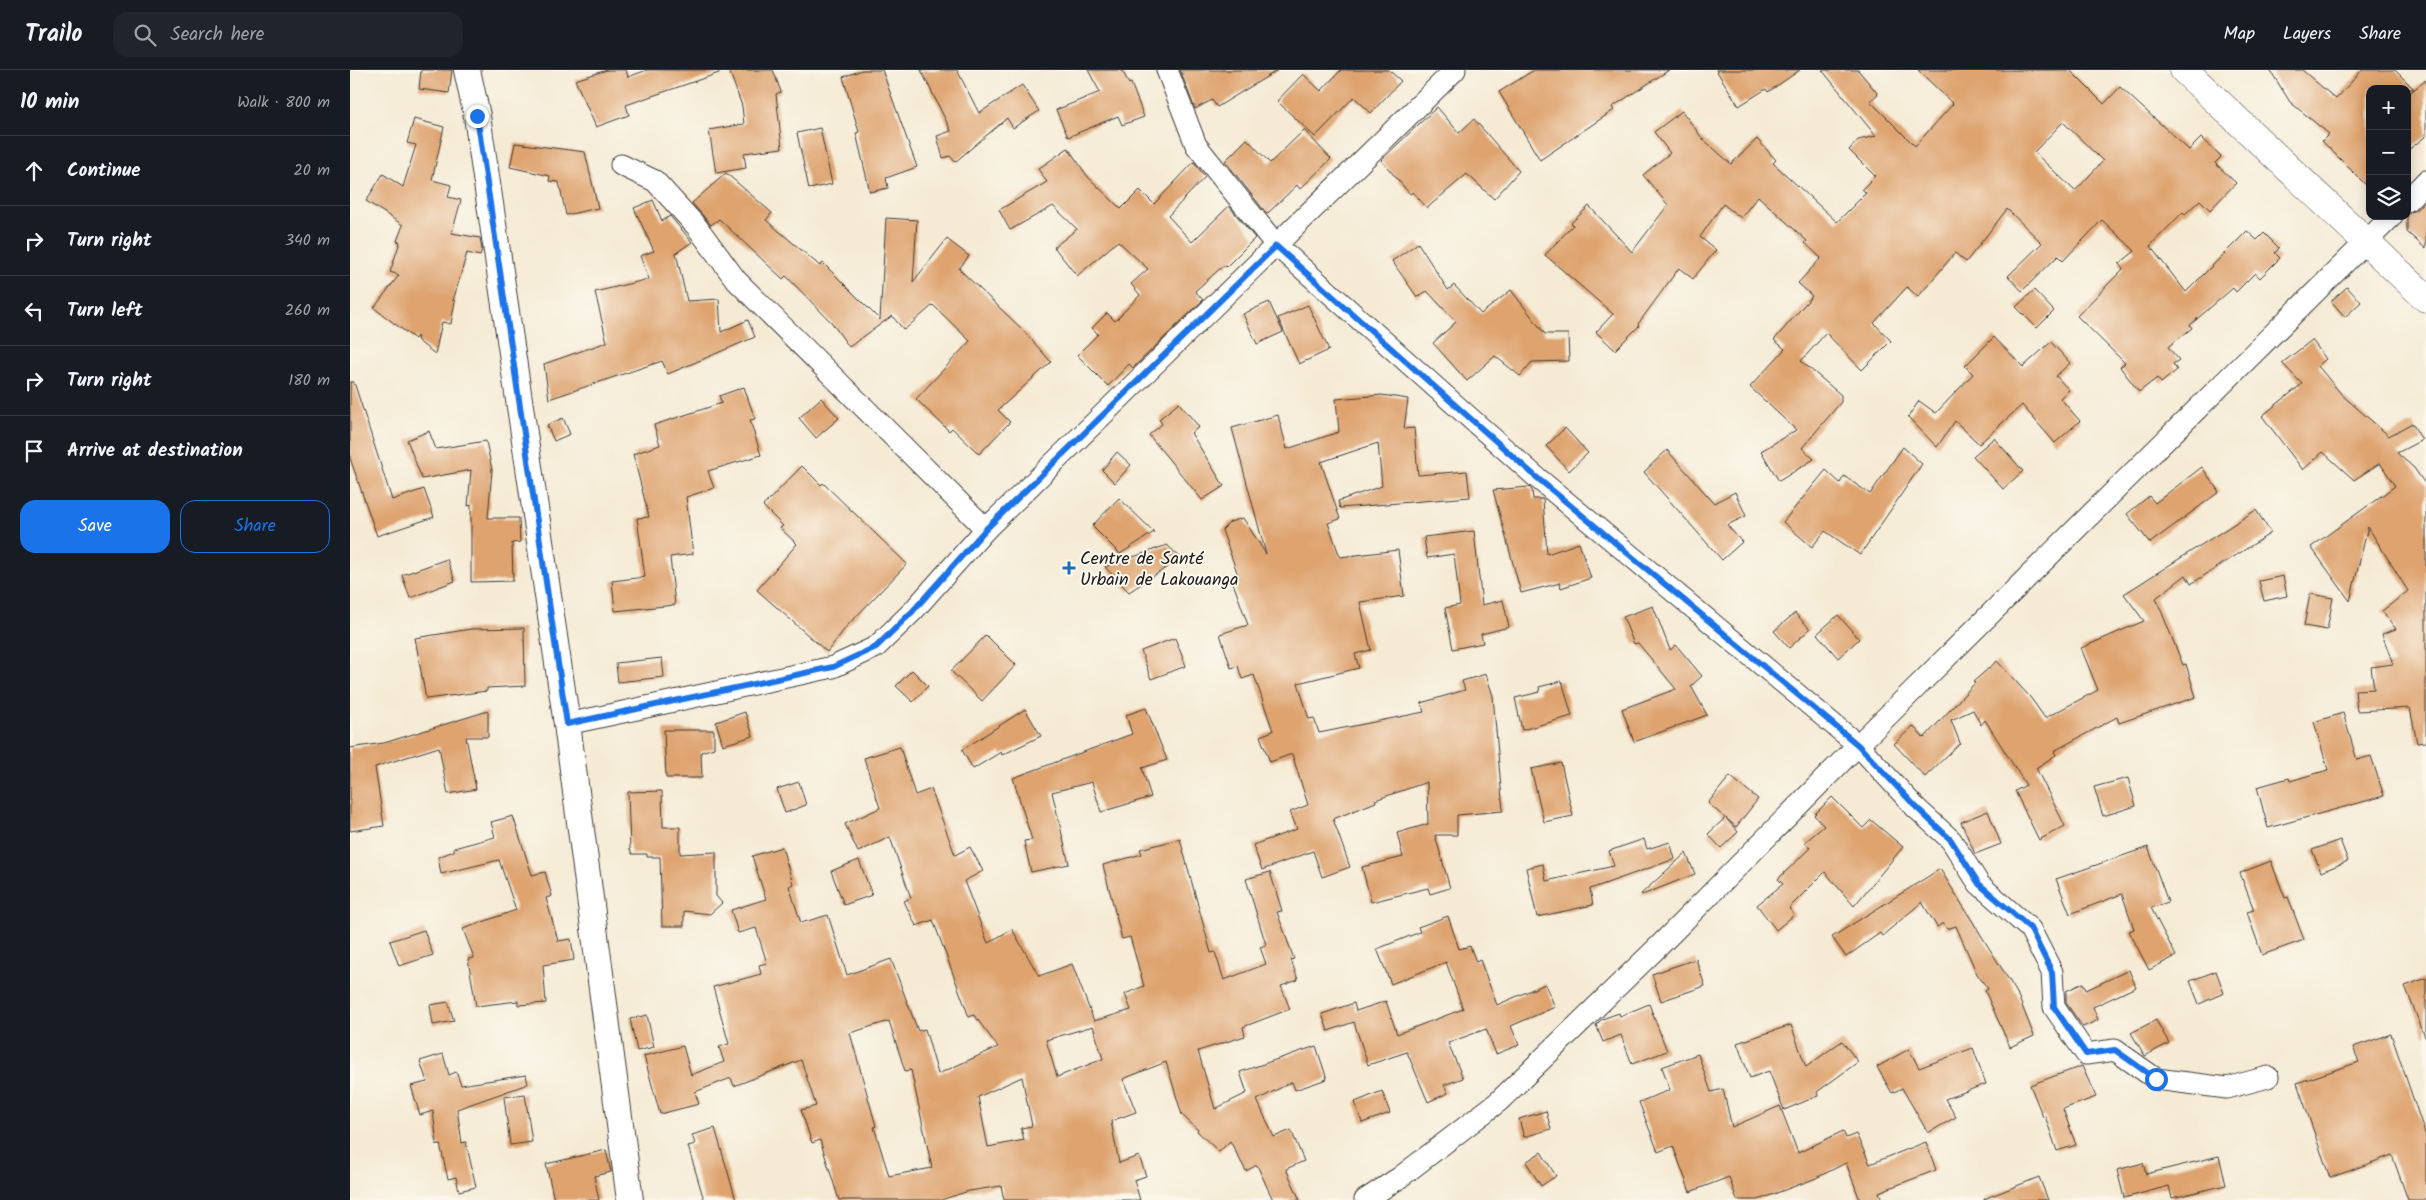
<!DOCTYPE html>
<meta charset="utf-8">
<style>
body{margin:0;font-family:Kalam,sans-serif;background:#20242c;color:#f1f3f6}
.controls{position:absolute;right:15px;top:15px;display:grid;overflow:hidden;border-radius:10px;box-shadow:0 2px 12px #0003}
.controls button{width:45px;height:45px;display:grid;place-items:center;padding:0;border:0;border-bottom:1px solid #363941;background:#171b24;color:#f1f3f6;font:25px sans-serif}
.stop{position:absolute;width:15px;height:15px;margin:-11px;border:4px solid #1a73e8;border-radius:50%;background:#fff}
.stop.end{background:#1a73e8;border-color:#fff;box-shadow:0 1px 5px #0008}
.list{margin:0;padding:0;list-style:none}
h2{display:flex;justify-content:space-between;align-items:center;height:65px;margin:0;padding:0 20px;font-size:21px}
h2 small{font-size:16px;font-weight:400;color:#9ea1a6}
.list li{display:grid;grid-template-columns:32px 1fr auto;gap:15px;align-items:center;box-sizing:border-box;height:70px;padding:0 20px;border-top:1px solid #363941}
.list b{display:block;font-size:19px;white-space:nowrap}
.list em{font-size:16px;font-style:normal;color:#9ea1a6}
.actions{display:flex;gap:10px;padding:15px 20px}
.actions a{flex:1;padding:11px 0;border:1px solid #1a73e8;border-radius:15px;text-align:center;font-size:18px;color:#1a73e8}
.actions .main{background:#1a73e8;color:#fff}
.icon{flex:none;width:28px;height:28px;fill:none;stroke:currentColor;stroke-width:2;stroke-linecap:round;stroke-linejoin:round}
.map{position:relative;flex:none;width:2076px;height:1130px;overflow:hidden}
header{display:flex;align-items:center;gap:30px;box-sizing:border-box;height:70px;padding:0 25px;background:#171b24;border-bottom:1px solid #363941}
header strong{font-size:24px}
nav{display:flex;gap:28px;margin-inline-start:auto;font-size:18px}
.search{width:350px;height:45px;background:#20242c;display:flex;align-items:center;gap:12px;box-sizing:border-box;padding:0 18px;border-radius:15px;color:#9ea1a6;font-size:19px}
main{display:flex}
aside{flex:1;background:#171b24}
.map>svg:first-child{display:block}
.building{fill:#dea36e;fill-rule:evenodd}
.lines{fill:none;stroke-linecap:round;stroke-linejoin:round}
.minor-casing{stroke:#3d3b38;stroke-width:23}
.tertiary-casing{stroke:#3d3b38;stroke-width:28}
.primary-casing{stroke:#3d3b38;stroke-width:29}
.minor{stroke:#fff;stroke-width:21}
.tertiary{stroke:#fff;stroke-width:26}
.primary{stroke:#fff;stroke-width:28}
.route{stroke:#1a73e8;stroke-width:6}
.poi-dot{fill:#1f6fb2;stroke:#fbf7ec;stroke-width:2}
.labels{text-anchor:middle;stroke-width:4;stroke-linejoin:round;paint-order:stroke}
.poi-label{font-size:18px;fill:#1c1c1c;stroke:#fbf7ec;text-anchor:start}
</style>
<header>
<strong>Trailo</strong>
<div class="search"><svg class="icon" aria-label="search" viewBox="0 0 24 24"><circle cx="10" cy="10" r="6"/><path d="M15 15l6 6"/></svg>Search here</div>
<nav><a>Map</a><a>Layers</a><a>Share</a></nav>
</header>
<main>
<aside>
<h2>10 min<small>Walk · 800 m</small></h2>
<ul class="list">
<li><svg class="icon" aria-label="ahead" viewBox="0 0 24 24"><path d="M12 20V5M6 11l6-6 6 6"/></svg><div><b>Continue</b></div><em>20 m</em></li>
<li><svg class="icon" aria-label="right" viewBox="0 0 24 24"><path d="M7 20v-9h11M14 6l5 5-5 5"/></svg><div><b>Turn right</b></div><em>340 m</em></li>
<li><svg class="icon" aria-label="left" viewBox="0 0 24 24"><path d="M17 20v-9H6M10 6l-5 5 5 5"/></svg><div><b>Turn left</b></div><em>260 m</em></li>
<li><svg class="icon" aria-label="right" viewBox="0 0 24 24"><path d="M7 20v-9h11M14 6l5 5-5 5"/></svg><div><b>Turn right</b></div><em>180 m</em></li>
<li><svg class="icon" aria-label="arrive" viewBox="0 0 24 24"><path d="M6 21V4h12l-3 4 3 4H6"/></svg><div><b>Arrive at destination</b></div></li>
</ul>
<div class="actions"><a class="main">Save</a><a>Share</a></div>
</aside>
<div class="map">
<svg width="2076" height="1130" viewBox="0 0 2076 1130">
<rect width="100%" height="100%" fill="#fbf7ec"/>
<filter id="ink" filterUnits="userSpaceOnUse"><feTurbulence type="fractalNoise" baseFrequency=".02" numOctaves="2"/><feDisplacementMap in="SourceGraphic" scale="10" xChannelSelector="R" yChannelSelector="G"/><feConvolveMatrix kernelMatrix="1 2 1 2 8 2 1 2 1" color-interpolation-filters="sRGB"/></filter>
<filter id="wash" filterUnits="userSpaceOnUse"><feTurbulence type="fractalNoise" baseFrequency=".0096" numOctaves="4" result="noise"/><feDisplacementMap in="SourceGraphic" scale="20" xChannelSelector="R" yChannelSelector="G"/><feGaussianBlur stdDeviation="1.12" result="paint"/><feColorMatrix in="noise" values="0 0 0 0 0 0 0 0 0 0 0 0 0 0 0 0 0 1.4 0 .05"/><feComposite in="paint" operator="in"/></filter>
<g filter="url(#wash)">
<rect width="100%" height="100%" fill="#f5ebd5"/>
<g id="blocks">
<g class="building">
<path d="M71,0H102L99,23L69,19Z"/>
<path d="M257,0H276L278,7L297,0H369V3L276,35L279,45L246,57L225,10Z"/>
<path d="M379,0H423L431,22L426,24L432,78L394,83L396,98L366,103L359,60L394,54L392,36Z"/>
<path d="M512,0H532L567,97L536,108L538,118L520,122L506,63L509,62L493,7Z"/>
<path d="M571,0H607L629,43L672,15L689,41L663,58L657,48L605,92L600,86L593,88L587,66L601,61Z"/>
<path d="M738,0H772L779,14L781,13L794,47L772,55L768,46L718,67L706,40L750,22Z"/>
<path d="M830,0H928L867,37L862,30L845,39Z"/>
<path d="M991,0H1039L1051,11L1021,43L1004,27L965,67L927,31L953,4L971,21Z"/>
<path d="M1184,0H1319L1262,37L1264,40L1190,90L1149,22Z"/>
<path d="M1366,0H1450L1418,22L1416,19L1389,36Z"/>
<path d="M1472,0H1508L1528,24L1520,31L1565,76L1603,34L1568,0H1720L1754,34L1770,17L1839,80L1851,68L1871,87L1865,93L1886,113L1860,140L1850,130L1835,144L1833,142L1800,176L1836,222L1897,161L1907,170L1914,163L1929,178L1925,183L1930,188L1910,208L1905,203L1886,222L1883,218L1840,255L1842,258L1818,277L1829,290L1823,294L1827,300L1811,313L1807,308L1789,322L1770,297L1775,293L1727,246L1773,199L1769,194L1785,181L1752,150L1713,191L1708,186L1672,221L1658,206L1692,173L1657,139L1616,192L1605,183L1568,227L1557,217L1524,253L1541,271L1512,300L1476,263L1451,291L1491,325V332L1452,378L1464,389L1429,411L1411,381L1446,360L1400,317L1435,279L1424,270L1462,226L1448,213L1471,188L1455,173L1457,171L1408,126L1391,148L1373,134L1350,167L1366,180L1343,209L1329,198L1288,254L1289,256L1265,280L1246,262L1263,244L1195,185L1223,155L1221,153L1239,136L1282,182L1318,135L1293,105L1320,83L1304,62L1332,41L1352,68L1381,94L1407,69L1426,90L1423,93L1487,152L1516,123L1512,119L1525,106L1499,80L1508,70L1526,66ZM1713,52L1753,91L1725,121L1684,82Z"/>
<path d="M1920,0H1952L1986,29L2012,0H2045L2064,19H2020V119L1972,71L1979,64L1940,32Z"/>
<path d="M2076,10V66L2057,81V25Z"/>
<path d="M1087,37L1109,63L1124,49L1169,101L1144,129L1117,104L1077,138L1063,122L1060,124L1031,90Z"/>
<path d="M64,49L94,57L82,110L101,115L98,127L111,130L102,163L130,168L132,179L130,186L117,183L103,231H105L101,254L92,252L85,284L68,271L67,266L65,269L24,238L49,205L40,202L50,172L47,171L53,155L16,131L33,104L53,117L66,75L57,73Z"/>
<path d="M470,58L482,114L459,119L447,63Z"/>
<path d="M954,60L981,89L950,119L947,115L917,144L875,91L897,69L920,93Z"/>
<path d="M165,73L235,82L248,138L216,145L209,112L199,111L200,106L160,97Z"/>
<path d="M718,78L738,107L771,139L790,120L804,134L844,92L855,107L818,146L842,172L879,136L905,168L876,197L874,195L845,221L853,230L783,298L779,294L758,316L727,285L748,264L742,258L757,243L765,251L790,225L781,214L798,199L768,171L727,206L704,177L727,159L703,136L660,160L649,140L697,112L688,99Z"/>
<path d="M376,103L422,143L416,150L470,196L473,193L530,250L536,148L567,150L563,212L597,169L619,186L609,199L673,260L701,292L648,340L660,352L629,384L602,358L599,361L566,329L620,271L583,235L554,260L542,246L499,277L482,253L436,206L433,209L369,149L361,155L342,133Z"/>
<path d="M2076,129V179L2057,162V143L2066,140Z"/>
<path d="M303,130L312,151L320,146L342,172L326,183L337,231L369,229L371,262L398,250L405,267L318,304L312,291L199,329L194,294L257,272L245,222L299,209L290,186L304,181L284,138Z"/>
<path d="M1068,173L1098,220L1104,215L1131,244L1161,220L1195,264H1218L1219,291L1182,292L1170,306L1145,286L1117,311L1083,273L1106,252L1077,221L1067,227L1042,191Z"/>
<path d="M1997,217L2011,232L1995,247L1981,231Z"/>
<path d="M1684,220L1704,241L1687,258L1666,237Z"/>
<path d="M919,232L933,262L907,274L893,244Z"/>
<path d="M958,235L979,280L949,294L928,248Z"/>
<path d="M1644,267L1673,297L1701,272L1720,293L1706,306L1719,320L1710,328L1730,351L1705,373L1672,335L1629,374L1605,351L1587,377L1558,347L1569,331L1586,343L1623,304L1615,296Z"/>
<path d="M1962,270L1976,289L1968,296L1992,325L2039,366L2062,353L2072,370L2047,383L2064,398L2076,415V672L2067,673L2060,638L2007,641L2005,620L2024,619L2021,597L2043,594L2032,564L2046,559L2032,541L2058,521L2018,457L2000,531L1961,477L2045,416L2030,393L2004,410L1973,382L1953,400L1912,346L1952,314L1932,293Z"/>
<path d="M0,312H4L42,430L74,419L84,447L27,466L0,388Z"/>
<path d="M394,317L405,349L400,350L411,385L358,401L364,418L336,427L343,484L320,487L325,535L265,541L262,511L295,507L287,448L299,447L283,384L310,375L304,355L372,333L369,326Z"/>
<path d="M1032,325L1058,329L1054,359L1064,358L1068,405L1117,401L1120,427L990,438L988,431L1032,416L1028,373L971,392L990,449L978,453L990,487L1048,480L1054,526L1010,532L1021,580L1005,584L1009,598L948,613L959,649L964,648L969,663L1074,642L1071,633L1115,620L1112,611L1136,604L1143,626L1153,741L1107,745V765H1085L1100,818L1080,824L1078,818L1021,832L1012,797L1053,787L1047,763L1078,754L1077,712L1025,730L1026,732L983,749L1000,797L972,807L963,781L912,800L903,775L947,759L940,742L958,735L942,684L920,692L910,666L923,661L904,605L892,609L888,596L881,598L870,564L898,555L882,510L889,508L872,460L880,452L893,448L916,484L882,358L928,345L937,379L989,362L986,329Z"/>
<path d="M471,328L489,348L466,368L449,348Z"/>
<path d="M829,333L849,357L841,363L874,416L852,430L799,365L812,354L809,349Z"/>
<path d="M213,348L220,364L204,371L197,355Z"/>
<path d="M1215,358L1238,383L1219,401L1196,376Z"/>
<path d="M79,361L86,379L136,371L142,400L138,448H169L170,472L162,473L163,511L121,512V435L118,436L121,400L72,409L57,370Z"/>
<path d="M1644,368L1673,401L1653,419L1623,386Z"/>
<path d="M1553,377L1572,394L1510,485L1475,461L1462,477L1433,452L1476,400L1490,413L1494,406L1520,424Z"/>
<path d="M1317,380L1364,433L1385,422L1396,446L1377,455L1392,472L1372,490L1294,402Z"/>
<path d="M767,382L781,395L765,413L752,400Z"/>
<path d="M452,396L471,415L473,413L557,494L497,556L477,582L407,520L447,474L430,458L433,456L413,436Z"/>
<path d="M1852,397L1869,422L1800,473L1777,444L1799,426L1805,433Z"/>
<path d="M1179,417L1182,420L1183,429H1193L1197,484L1229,473L1241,508L1211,518L1210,513L1171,523L1143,420Z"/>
<path d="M769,428L804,462L770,484L742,456Z"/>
<path d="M1906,440L1921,463L1841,514L1836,505L1806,528L1833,595L1836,594L1846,627L1769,653L1767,647L1704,681L1706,685L1686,698L1715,756L1689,770L1665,721L1676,715L1635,650L1631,655L1623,640L1601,650L1610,673L1575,707L1544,674L1563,656L1574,668L1625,613L1623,612L1647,591L1680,627L1695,648L1748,620L1731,578L1794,551L1774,524Z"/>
<path d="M1124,461L1132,535L1153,530L1159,557L1131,564L1133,573L1103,579L1095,538L1110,535L1104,484L1077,488L1074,467Z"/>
<path d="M817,475L831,488L779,522L755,497Z"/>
<path d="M97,489L105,511L60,528L52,505Z"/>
<path d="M1933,506L1937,526L1914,531L1909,511Z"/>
<path d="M1960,524L1983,528L1977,560L1954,556Z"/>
<path d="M1303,536L1320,580L1326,575L1352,606L1341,616L1357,645L1284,672L1272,639L1326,619L1288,573L1284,574L1273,547Z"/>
<path d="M1445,543L1460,559L1439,578L1424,561Z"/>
<path d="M1488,545L1509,569L1488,588L1467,564Z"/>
<path d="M174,558L175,616L137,618V621L76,629L65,568L121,559Z"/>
<path d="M636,565L666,595L632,631L601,601Z"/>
<path d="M825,568L836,596L801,609L791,581Z"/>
<path d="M312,588L314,607L268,612L266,593Z"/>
<path d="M562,600L578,616L563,632L546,616Z"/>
<path d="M1212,611L1222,646L1172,660L1165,628L1190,622L1189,617Z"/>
<path d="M796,638L817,690L792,698L801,727L751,742L742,712L702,722L719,794L681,802L674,771L682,770L663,708L782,664L776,645Z"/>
<path d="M675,639L691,666L652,685L651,682L623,699L612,680Z"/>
<path d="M138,641V667H116L126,719L98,724L89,677L25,697L34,756L0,761V678L34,673Z"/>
<path d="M395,642L403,666L373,675L366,652Z"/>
<path d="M1993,643L2007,690L2021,686L2034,726L1918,758L1907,717L1939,708L1940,711L1978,700L1964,652Z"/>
<path d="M314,660H364V678L351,682L352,708H316Z"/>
<path d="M550,677L565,725L581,719L605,785L620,777L633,801L614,811L638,873L662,859L689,906L722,894L744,951L781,940L775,924L794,916L780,867L772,869L753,795L792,784L790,779L830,769L861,883L865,882L874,910L916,894L910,877L916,875L896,809L920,802L932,841L927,842L944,889L941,890L948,910L931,916L940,939L893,957L895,966L848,981L865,1039L897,1023L890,1002L966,976L977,1009L945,1020L942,1012L907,1030L924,1067L941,1060L954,1091L936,1099L950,1130H923L907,1095L896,1101L880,1071L869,1082L847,1061L848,1060L832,1045L816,992L773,1009L786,1042L761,1051L769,1093L789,1086L796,1106L784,1110L790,1130H654L651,1116L619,1121L591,1130H489L470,1070L462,1073L451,1040L466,1036L451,990L384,1016L381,1008L345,1022L349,1034L310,1044L294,986L333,976L341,1005L374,992L369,977L379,974L363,917L411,904L409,895L417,893L406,858L388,863L381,840L416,829L402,786L432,777L443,814L439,816L451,853L478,845L497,905L541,889L568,961L575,959L588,1004L648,977L624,945L619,947L583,850L566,856L554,831L561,828L540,767L508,782L495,754L530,738L514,688ZM539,951L555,1001L561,1000L582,1098L539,1106L524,1057L526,1056L500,963ZM743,956L753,989L707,1007L696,970ZM672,1007L682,1056L671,1058L674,1070L638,1077L628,1027Z"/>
<path d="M1211,693L1223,746L1194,752L1181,699Z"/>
<path d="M1380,706L1408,729L1386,757L1376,748L1388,762L1371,778L1358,764L1375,748L1358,733Z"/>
<path d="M1778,708L1786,736L1753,746L1744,717Z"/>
<path d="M449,712L456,735L435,743L427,719Z"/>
<path d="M312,721L313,757H330V784L366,782V826L372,833L360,844L334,841V856H312L310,787H297V784H282L280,779L278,722Z"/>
<path d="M1482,727L1513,758L1521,750L1553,777L1504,836L1475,802L1439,838L1444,845L1426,860L1407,835L1433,814L1428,809L1460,778L1455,772L1474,756L1464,745Z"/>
<path d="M1638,741L1651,774L1625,784L1611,752Z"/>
<path d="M163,746L182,805L195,802L202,826L196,828L208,871L221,869L224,890L193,895L196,933L168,935V931L126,936L118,889L124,888L113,859L166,840L149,790L91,804L88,787L104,781V778L145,767L141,752Z"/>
<path d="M1294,769L1297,779L1320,772L1325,789L1240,819L1243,835L1187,847L1176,798L1193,794L1196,811L1264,796L1259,781Z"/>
<path d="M1990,770L1998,791L1971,802L1962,780Z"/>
<path d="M1798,777L1818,832L1801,838L1826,886L1799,900L1779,861L1784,859L1772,824L1720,844L1706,809Z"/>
<path d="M1336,783L1345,804L1292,825L1291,824Z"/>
<path d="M509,790L522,825L494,835L481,801Z"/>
<path d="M1921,791L1935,828L1938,827L1954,870L1912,885L1897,842L1904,840L1890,803Z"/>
<path d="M1590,799L1667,923L1684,966L1660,977L1635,921L1638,919L1627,904L1606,856L1597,859L1593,853L1587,857L1572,832L1532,866L1530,863L1496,887L1482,867Z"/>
<path d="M1098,846L1109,879L1120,876L1126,892L1130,890L1147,935L1195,914L1205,937L1161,956L1169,975L1146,984L1136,959L1098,973L1113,1008L1094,1015L1098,1023L1078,1032L1057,982L1018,995L1004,952L978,961L972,944L1004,933L1006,941L1036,931L1047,964L1113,939L1096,892L1041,914L1027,879L1070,862L1068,857Z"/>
<path d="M74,860L83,885L49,896L40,871Z"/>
<path d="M1346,889L1355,916L1311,931L1302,904Z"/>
<path d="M1779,900L1786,917L1743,937L1748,950L1733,957L1716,933V921L1733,913L1736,920Z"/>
<path d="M1866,901L1874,923L1849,934L1840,911Z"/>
<path d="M2076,908V967H2075L2055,916Z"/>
<path d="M98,932L104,951L83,955L80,935Z"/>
<path d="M1299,934L1317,981L1282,994L1271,965L1253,972L1246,955L1252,949L1269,943L1270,946Z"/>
<path d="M297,945L304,977L287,981L280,949Z"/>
<path d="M1806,950L1819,973L1795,986L1781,963Z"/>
<path d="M1441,955L1456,997L1492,971L1508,992L1467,1022L1468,1026L1434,1040L1419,1001L1400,1008L1387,973Z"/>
<path d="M2041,964L2076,1066V1130H2058L2042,1085L1980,1108L1947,1013L2009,992L2003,977Z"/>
<path d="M1623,978L1636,1014L1595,1029L1606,1047L1578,1063L1552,1018L1542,1023L1527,997L1559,979L1569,998Z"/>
<path d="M93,984L99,1005L106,1002L111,1015L176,1005L178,1014L107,1039L112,1073L116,1072L126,1117L109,1121L106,1107L98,1109L90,1074L87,1075L83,1041L70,1045L61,1016L77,1012L70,991Z"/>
<path d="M1348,984L1361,1022L1373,1019L1382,1057L1430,1036L1448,1083L1493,1061L1496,1068L1506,1064L1520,1094L1576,1072L1586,1100L1529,1122L1532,1130H1510L1496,1093L1464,1109L1408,1130H1387L1379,1107L1340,1122L1323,1076L1308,1082L1289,1032L1320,1020L1312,997Z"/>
<path d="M1732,996L1746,1027L1713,1039L1726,1075L1707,1081L1695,1046L1693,1047L1680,1015Z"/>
<path d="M1032,1021L1040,1043L1012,1053L1005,1032Z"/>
<path d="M175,1024L182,1072L160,1075L154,1027Z"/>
<path d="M1196,1041L1201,1059L1174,1067L1169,1049Z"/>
<path d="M365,1058L386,1130H354L338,1076L345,1074L342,1065Z"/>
<path d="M256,1080L261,1102L244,1106L249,1130H204L196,1094Z"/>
<path d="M1191,1082L1206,1106L1191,1116L1176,1092Z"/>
<path d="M1869,1086L1876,1115L1822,1128L1819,1116L1774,1128L1767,1100L1793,1093L1796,1104Z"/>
<path d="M1689,1107L1698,1130H1634V1129Z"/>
</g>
</g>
</g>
<g filter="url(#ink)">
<use href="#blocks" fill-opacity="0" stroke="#3d3b38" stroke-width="1"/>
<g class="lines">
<g class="minor-casing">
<g id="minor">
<path d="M817,0L846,75L926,175L1185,406L1508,675L1565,737L1601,770L1629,814L1680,859L1702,902L1704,937L1736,984L1765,980L1806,1009L1877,1018L1918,1007"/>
<path d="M271,95L305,111L347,157L386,210L636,459"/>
<path d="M2057,131L2076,111"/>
<path d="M217,654L483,597L526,577L563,541L636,459L1105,0"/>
<path d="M1015,1130L1049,1108L1148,1032L1310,875L1508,675L2042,146"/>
</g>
</g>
<g class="tertiary-casing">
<path id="tertiary" d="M117,0L127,46L217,654L280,1130"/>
</g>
<g class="primary-casing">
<path id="primary" d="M1834,0L2076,228"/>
</g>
<use href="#minor" class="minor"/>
<use href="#tertiary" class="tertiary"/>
<use href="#primary" class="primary"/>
</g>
</g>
<g class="lines" filter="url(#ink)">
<path class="route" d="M127,46L217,654L483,597L526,577L562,542L636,459L926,176L1185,406L1508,675L1566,737L1601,770L1629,814L1680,858L1702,902L1704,937L1736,984L1765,980L1806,1009"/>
</g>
<path class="poi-dot" d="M716.5 490.5h5v5h5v5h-5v5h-5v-5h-5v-5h5z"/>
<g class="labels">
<g class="poi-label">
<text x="730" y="494">Centre de Santé<tspan x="730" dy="21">Urbain de Lakouanga</tspan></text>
</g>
</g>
</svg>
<div class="controls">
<button>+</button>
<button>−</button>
<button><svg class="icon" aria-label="layers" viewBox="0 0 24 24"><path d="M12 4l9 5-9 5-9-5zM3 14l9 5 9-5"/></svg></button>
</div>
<div class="stop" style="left:1806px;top:1009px"></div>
<div class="stop end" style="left:127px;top:46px"></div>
</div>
</main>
